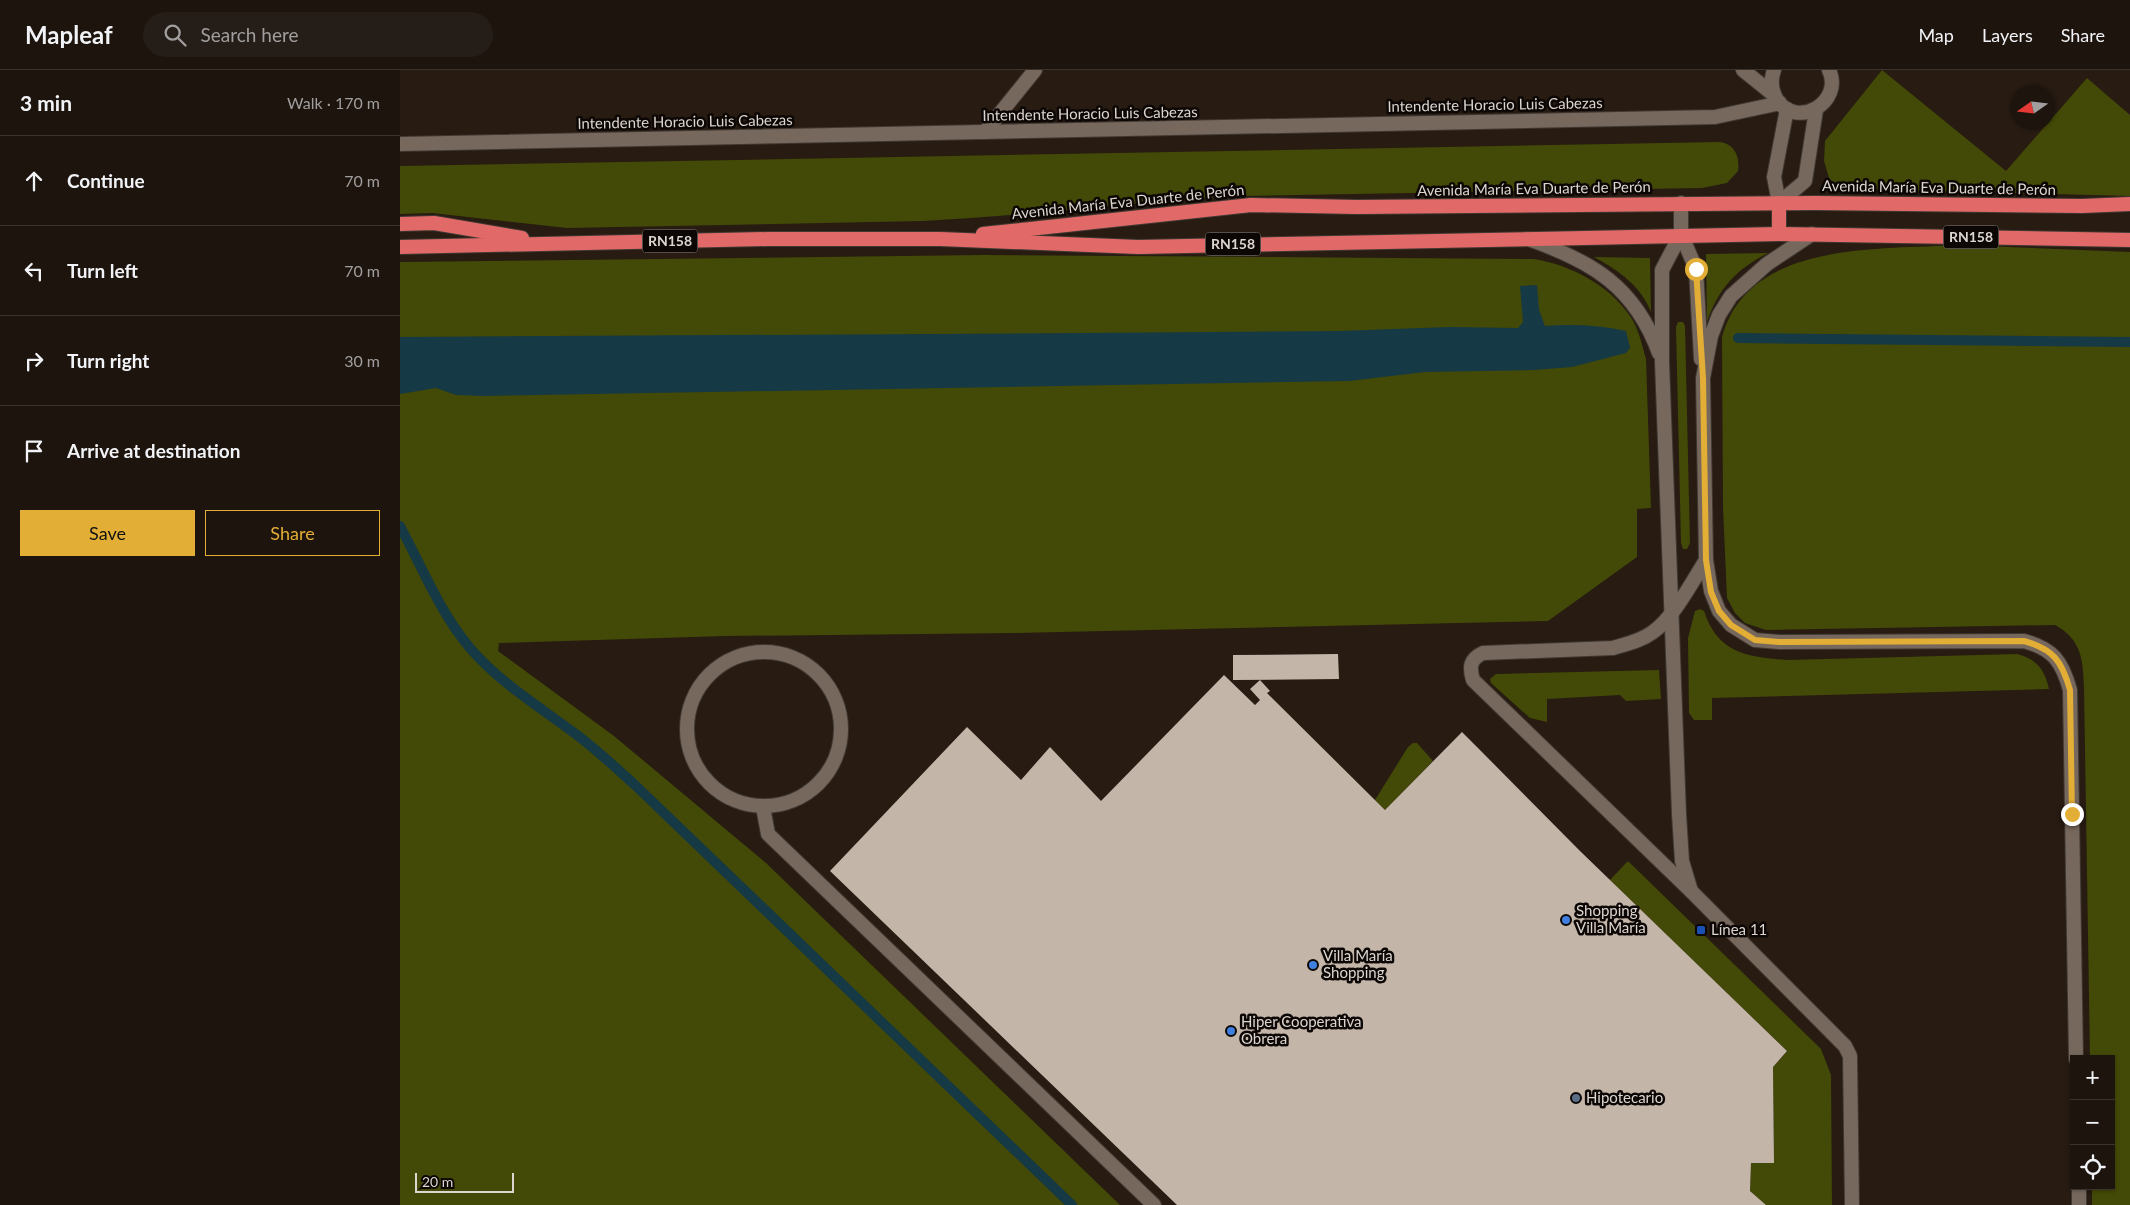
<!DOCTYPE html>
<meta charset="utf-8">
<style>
body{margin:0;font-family:Lato,sans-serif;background:#251d17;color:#f1f3f6}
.controls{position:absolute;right:15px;bottom:15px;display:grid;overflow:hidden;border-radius:0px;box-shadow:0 1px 4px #0004}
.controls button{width:45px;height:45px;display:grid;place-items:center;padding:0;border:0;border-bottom:1px solid #3b332e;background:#1d140e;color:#f1f3f6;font:25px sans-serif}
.compass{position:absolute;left:1610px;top:15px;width:45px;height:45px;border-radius:50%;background:#1d140e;box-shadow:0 1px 4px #0004;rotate:256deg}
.scale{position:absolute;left:15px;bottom:12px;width:99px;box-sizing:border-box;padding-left:5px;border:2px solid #ddd5cf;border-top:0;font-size:14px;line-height:18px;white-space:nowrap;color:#ddd5cf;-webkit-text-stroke:4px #0c0704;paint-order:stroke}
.stop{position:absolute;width:15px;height:15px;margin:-11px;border:4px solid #e3ae35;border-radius:50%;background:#fff}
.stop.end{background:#e3ae35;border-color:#fff;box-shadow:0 1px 5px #0008}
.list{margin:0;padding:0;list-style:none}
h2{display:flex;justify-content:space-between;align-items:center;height:65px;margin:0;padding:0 20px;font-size:21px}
h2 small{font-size:16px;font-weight:400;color:#a09e9e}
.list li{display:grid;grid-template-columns:32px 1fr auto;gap:15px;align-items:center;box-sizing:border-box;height:90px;padding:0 20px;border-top:1px solid #3b332e}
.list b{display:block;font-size:19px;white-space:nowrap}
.list em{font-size:16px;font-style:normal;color:#a09e9e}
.actions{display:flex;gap:10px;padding:15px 20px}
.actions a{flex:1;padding:11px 0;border:1px solid #e3ae35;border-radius:0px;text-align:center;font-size:18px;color:#e3ae35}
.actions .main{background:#e3ae35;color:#111}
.icon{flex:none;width:28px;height:28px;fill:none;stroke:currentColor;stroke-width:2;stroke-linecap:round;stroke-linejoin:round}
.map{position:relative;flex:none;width:1730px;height:1135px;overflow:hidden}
header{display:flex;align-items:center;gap:30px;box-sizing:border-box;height:70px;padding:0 25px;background:#1d140e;border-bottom:1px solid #3b332e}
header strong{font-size:24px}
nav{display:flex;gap:28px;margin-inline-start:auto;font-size:18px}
.search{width:350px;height:45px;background:#251d17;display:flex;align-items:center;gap:12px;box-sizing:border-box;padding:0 18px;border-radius:28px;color:#a09e9e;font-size:19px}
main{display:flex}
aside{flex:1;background:#1d140e}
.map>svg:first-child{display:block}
.green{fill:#434906}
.water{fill:#153945}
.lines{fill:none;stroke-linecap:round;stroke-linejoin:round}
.stream{stroke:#153945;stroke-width:10}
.building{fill:#c4b5a9}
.service-casing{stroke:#403832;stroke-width:16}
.minor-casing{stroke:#403832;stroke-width:16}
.trunk-casing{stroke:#403832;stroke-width:16}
.service{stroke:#76685d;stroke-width:14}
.minor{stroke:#76685d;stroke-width:14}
.trunk{stroke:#e16a68;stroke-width:14}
.route{stroke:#e3ae35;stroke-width:6}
.shop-dot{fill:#3f7fe0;stroke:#0c0704;stroke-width:2}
.transit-dot{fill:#1a4fb4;stroke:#0c0704;stroke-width:2}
.service-dot{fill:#5c6f8a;stroke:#0c0704;stroke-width:2}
.labels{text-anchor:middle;stroke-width:5;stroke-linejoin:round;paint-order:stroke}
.shield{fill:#0c0704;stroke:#9e9792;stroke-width:1}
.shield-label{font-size:14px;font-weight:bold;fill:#ddd5cf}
.street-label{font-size:15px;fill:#ddd5cf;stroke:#0c0704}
.poi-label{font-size:15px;fill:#ddd5cf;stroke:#0c0704;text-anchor:start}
</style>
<header>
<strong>Mapleaf</strong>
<div class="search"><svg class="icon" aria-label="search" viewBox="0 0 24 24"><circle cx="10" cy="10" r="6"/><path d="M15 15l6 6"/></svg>Search here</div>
<nav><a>Map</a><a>Layers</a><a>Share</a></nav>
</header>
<main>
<aside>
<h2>3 min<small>Walk · 170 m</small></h2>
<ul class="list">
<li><svg class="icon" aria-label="ahead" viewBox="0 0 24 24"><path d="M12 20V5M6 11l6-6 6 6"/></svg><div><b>Continue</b></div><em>70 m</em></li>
<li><svg class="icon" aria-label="left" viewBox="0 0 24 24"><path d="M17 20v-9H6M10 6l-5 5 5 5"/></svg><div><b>Turn left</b></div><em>70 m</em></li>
<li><svg class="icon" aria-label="right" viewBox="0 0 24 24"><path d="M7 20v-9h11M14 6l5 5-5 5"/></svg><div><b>Turn right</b></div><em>30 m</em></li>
<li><svg class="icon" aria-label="arrive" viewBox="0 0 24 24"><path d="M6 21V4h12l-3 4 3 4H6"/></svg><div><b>Arrive at destination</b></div></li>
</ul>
<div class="actions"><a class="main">Save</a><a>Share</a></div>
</aside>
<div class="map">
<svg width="1730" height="1135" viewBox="0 0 1730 1135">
<rect width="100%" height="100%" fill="#271b12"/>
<g class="green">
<path d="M1482,0L1606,101L1687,8L1730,45V126L1450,119L1436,115L1429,108L1424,91L1425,71Z"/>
<path d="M1320,72C1335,74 1340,87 1338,101L1327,113L1302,118L840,126C734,131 629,146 523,151L167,158L32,143L0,144V96Z"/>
<path d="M1558,175L1730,182V1135H1692V1116H1711V989H1690L1684,618C1683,590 1682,570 1655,555L1366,560L1345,553L1335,543L1327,528L1323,438L1322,267C1348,170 1480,180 1558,175Z"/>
<path d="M1368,183C1337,199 1319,217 1307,252L1306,184Z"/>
<path d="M583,185L1134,189C1171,195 1209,215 1230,246C1239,259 1242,275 1246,289L1251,438L1237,439V487L1148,551L615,563L326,566L99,573L98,581L214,666L366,793L720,1135H0V192Z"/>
<path d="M1194,187L1250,188L1251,242C1241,216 1218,200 1194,187Z"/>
<path d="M1278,252H1283L1285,256L1290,473L1287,479H1283L1281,473L1276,257Z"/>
<path d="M1300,539L1304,541C1318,584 1348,587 1387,590L1617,584C1637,589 1645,600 1649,619L1312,628V650H1294L1289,643L1288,568L1295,541Z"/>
<path d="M1259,600L1261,629L1226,631L1220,625L1147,629V652L1130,648L1091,613L1090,609L1096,604Z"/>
<path d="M1013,673H1017L1033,691L985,740L975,730L1008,677Z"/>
<path d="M1228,791L1421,979L1431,1005L1432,1135H1366L1350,1121L1351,1093L1374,1092L1373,997L1387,981L1210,810Z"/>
</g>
<path class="water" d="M1137,215L1139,240L1145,256C1173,254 1199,255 1226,261L1230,278L1226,283L1172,297L1134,300L1025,302L949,311L82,326L56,325L36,318L0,324V267L682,263L939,261L1050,257L1118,258L1123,252L1120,216Z"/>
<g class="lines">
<g class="stream">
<path d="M1338,268L1730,272"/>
<path d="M0,456C22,497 40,543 70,578C101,614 140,637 177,665C197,680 216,698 235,715L672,1135"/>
</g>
</g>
<g class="building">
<path d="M938,584L939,609L833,610V585Z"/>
<path d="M824,605L855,635L860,630L850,619L860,610L870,621L867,623L985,740L1062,662L1077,677L1180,781L1387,981L1373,997L1374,1093H1351L1350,1121L1366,1135H777L430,801L567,657L621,710L650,677L701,731Z"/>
</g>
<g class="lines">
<g class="service-casing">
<g id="service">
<path d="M1281,133V164L1296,199L1301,289"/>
<path d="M1281,164L1262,200V292L1279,744L1282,791L1291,821"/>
<path d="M1412,164L1367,194L1331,226L1319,245L1311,266L1303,308L1306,490L1311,521L1319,541L1331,555L1355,570L1379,572L1624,571C1653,579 1662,591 1670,620L1676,989"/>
<path d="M1128,169C1192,191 1235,217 1259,283"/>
<path d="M1306,490C1292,512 1274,547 1253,562C1241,571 1226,574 1213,578L1083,583C1070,589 1069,597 1073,610L1291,821L1445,976L1450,986L1452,1135"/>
<circle cx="364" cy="659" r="77"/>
<path d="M363,737L368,764L754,1135"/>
<path d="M1679,1116V1135"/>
</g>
</g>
<g class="minor-casing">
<g id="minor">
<path d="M1343,0L1374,25"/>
<path d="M1374,0C1370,11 1371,20 1377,30C1397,60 1444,32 1429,0"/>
<path d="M585,62L635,0"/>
<path d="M0,74L1315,47L1380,33"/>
<path d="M1379,133L1405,111L1416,40"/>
<path d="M1379,133L1374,107L1387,39"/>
</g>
</g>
<g class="trunk-casing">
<g id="trunk">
<path d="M1379,133V164"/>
<path d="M0,154L34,153L122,168"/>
<path d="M583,164L851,135L957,137L1416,133L1682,136L1730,134"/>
<path d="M0,177L368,169H540L738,177L1379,164L1730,170"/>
</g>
</g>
<use href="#service" class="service"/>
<use href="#minor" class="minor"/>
<use href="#trunk" class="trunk"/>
</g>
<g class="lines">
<path class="route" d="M1296,199L1303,308L1306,490L1311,522L1319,541L1331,555L1355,570L1379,572L1624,571C1653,579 1662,591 1670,620L1672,744"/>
</g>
<g class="shop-dot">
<circle cx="1166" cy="850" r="5"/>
<circle cx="913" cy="895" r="5"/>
<circle cx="831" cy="961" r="5"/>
</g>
<rect class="transit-dot" x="1296" y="855" width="10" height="10" rx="2.5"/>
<circle class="service-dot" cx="1176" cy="1028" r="5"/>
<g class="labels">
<g class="shield">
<rect x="1543.5" y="155.5" width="55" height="23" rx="4"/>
<rect x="242.5" y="159.5" width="55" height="23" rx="4"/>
<rect x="805.5" y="162.5" width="55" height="23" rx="4"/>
</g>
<g class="shield-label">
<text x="1571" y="172">RN158</text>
<text x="270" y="176">RN158</text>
<text x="833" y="179">RN158</text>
</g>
<g class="street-label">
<text transform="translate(1095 35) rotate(-1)" y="5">Intendente Horacio Luis Cabezas</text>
<text transform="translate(690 44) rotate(-1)" y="5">Intendente Horacio Luis Cabezas</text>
<text transform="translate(285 52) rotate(-1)" y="5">Intendente Horacio Luis Cabezas</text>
<text transform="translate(1539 118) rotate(1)" y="5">Avenida María Eva Duarte de Perón</text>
<text transform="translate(1134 119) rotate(-1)" y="5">Avenida María Eva Duarte de Perón</text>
<text transform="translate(728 132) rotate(-6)" y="5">Avenida María Eva Duarte de Perón</text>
</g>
<g class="poi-label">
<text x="1176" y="846">Shopping<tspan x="1176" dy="17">Villa María</tspan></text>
<text x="1311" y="865">Línea 11</text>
<text x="923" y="891">Villa María<tspan x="923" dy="17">Shopping</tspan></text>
<text x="841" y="957">Hiper Cooperativa<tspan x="841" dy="17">Obrera</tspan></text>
<text x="1186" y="1033">Hipotecario</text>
</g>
</g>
</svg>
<div class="controls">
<button>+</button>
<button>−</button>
<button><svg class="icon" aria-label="locate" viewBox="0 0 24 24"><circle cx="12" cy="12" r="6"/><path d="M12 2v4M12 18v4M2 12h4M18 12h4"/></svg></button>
</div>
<svg class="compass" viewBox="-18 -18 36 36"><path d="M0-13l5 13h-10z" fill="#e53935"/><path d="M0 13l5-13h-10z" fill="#a09e9e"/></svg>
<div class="scale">20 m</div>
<div class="stop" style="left:1296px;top:199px"></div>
<div class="stop end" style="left:1672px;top:744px"></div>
</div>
</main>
